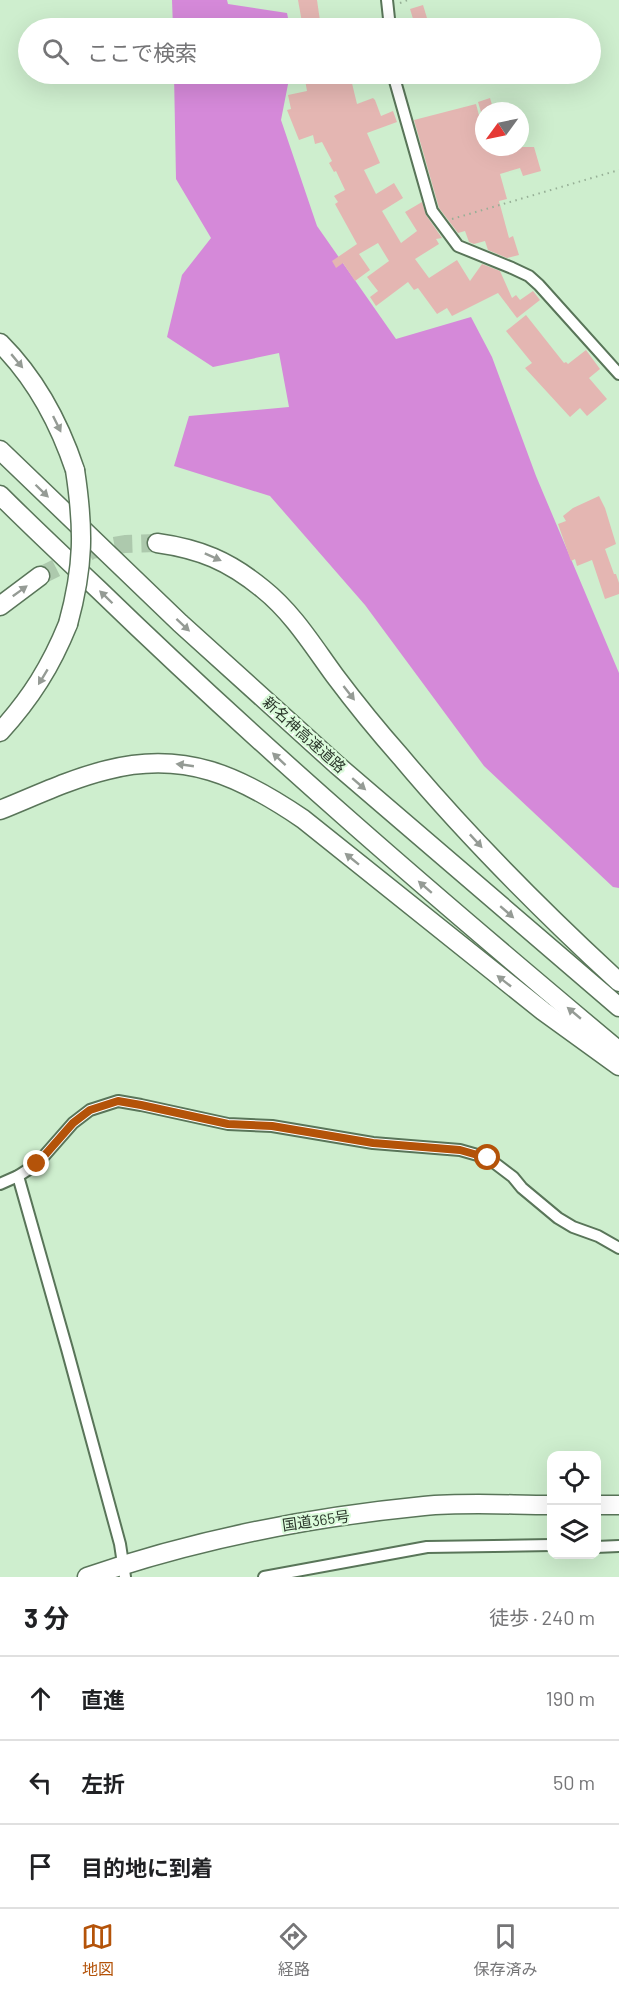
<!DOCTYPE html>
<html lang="ja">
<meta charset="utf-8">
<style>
body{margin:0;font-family:Barlow,"Noto Sans JP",sans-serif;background:#f6f6f6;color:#202124}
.controls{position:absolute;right:18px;bottom:18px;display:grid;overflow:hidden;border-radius:12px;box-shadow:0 6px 24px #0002}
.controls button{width:54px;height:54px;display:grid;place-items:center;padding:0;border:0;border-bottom:2px solid #e0e0e0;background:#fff;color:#202124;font:30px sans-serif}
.compass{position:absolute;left:475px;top:102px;width:54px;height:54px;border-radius:50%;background:#fff;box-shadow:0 6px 24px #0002;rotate:237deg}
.stop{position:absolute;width:18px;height:18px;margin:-14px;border:4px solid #b45309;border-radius:50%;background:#fff}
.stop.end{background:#b45309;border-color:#fff;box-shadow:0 2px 6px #0008}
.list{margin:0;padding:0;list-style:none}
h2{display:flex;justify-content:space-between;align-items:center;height:78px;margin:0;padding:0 24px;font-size:26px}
h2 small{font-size:20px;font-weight:400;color:#757577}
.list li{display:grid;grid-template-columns:39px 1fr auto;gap:18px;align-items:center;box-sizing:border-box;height:84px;padding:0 24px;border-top:2px solid #e0e0e0}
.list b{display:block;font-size:22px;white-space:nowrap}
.list em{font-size:20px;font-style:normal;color:#757577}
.icon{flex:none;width:33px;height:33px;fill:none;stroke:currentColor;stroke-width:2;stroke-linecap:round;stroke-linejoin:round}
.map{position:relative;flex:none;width:619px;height:1577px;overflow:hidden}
.search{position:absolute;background:#fff;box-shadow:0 6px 24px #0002;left:18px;right:18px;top:18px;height:66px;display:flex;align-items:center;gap:15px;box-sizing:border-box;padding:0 21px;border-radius:33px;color:#757577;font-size:22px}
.sheet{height:330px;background:#fff}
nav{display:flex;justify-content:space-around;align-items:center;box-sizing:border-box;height:84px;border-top:2px solid #e0e0e0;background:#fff;font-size:16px;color:#757577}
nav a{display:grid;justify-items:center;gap:3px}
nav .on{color:#b45309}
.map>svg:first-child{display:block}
.forest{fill:#d589d9}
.building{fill:#e4b6b2}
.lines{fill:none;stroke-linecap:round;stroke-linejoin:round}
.highway-tunnel{stroke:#adc9ad;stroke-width:18;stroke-dasharray:18 9;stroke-linecap:butt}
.street-casing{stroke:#597559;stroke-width:14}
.highway-casing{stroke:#597559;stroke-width:21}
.path{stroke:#96af96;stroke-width:2;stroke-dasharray:1.5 4.5;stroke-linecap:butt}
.street{stroke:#fff;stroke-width:10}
.highway{stroke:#fff;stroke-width:18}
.highway-bridge-casing{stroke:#597559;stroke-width:21;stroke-linecap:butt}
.highway-bridge{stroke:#fff;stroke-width:18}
.oneway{fill:#959b95}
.route{stroke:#b45309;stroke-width:8}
.labels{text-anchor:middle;stroke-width:4.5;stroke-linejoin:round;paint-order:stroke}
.street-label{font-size:15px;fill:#2b372b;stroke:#dbfbdb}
</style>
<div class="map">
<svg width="619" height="1577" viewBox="0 0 619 1577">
<rect width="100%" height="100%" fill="#ceeece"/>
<g class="forest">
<path d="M172,0H227L228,4L287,13L290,28H173Z"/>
<path d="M174,74H290L281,120L317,226L396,339L471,317L492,357L536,476L619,673V888L613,887L484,766L365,605L270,496L174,466L189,416L289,407L279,353L213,367L167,337L182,275L211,238L176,179Z"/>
</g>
<g class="building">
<path d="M298,0H317L321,28H303Z"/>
<path d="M423,5L427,18L414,22L410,9Z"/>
<path d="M304,74H324L325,81L350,75L357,104L373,98L375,100L381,116L393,111L397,122L367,133L380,163L364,170L376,194L394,183L403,198L382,211L401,243L417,231L405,212L422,202L426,215L442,238L436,239L439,244L415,259L429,278L457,260L470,281L482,264L500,271L512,298L516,295L520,300L533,291L540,300L517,318L498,293L452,316L447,308L437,314L418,288L414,290L408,282L376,306L370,297L378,291L367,277L389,261L378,243L359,254L370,270L355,281L343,263L336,268L332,261L357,244L335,204L338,202L334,196L345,190L336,171L334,172L329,163L332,161L322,142L315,144L313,135L299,140L287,110L291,109L288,95L307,91Z"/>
<path d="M490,98L493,108L481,112L478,102Z"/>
<path d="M476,104L484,134V147H534L541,171L523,176L520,168L500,174L507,199L499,201L509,238L513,236L519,255L507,258L488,250L485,241L474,244L469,242L465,231L458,233L439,208L414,120Z"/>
<path d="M526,315L564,363L566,362L568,364L586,350L600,369L589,378L607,399L587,416L580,408L570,417L525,368L532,363L506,331Z"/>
<path d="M599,496L605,508L616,544L605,549L614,574H616L619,583V594L605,599L592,560L577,566L575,559L571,561L558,524L566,521L563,516L573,508Z"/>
</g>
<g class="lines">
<path class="highway-tunnel" d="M40,576L92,550L125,544L157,543"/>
<g class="street-casing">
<g id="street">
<path d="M387,0L390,28"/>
<path d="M393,74L432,211L458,246L512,268L529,276L539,285L619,374"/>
<path d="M18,1176L67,1349L120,1544L125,1577"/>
<path d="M0,1184L18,1176L37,1164L73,1123L90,1110L118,1101L141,1105L228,1124L272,1126L373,1143L460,1150L488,1158L513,1177L522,1188L558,1218L573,1227L598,1236L619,1248"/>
<path d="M596,1547L619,1546"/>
<path d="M264,1577L427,1547L552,1545"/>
</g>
</g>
<g class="highway-casing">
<g id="highway">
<path d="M0,343C36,379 59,422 75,470"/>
<path d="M0,450L180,623L337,765L619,1007"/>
<path d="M0,495C32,527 65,558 98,589C265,751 441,902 619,1051"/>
<path d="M157,543C200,549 229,561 263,589C293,613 313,646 335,676C356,704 378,731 401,757C468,837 542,911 619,982"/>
<path d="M0,606L40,576"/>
<path d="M0,732C31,698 51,666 68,624"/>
<path d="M0,810C35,796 70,779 107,770C184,750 240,776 303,819L543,1011L619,1066"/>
<path d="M596,1505H619"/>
<path d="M87,1577C194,1540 311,1517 424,1506C465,1502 510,1505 552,1505"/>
</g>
</g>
<g class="path">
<path d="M400,3L408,0"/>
<path d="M452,219L619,170"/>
</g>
<use href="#street" class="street"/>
<use href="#highway" class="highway"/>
<g class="highway-bridge-casing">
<path id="highway-bridge" d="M68,624C84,566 84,529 75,470"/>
</g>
<use href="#highway-bridge" class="highway-bridge"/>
</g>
<defs><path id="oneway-solid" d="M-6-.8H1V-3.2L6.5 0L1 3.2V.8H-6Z" transform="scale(1.5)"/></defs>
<g class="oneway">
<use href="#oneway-solid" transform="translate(17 361) rotate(50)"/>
<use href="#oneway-solid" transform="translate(57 424) rotate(64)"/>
<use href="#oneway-solid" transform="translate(42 491) rotate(44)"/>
<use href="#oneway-solid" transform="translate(213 557) rotate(24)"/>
<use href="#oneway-solid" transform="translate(20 591) rotate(-36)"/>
<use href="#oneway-solid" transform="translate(106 597) rotate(-136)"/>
<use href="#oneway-solid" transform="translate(183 625) rotate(43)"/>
<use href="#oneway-solid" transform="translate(43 677) rotate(121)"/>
<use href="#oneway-solid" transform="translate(349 693) rotate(52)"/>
<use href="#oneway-solid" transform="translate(279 759) rotate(-137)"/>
<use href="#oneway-solid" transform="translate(185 765) rotate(-172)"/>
<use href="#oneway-solid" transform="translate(359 784) rotate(41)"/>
<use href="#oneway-solid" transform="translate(476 841) rotate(47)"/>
<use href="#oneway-solid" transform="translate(352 859) rotate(-141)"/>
<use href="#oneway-solid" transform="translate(425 887) rotate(-139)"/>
<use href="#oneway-solid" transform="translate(507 912) rotate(41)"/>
<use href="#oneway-solid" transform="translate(504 981) rotate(-142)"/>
<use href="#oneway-solid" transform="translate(574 1013) rotate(-140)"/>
</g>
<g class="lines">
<path class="route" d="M37,1164L73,1123L90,1110L118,1101L141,1105L228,1124L272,1126L373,1143L460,1150L488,1158"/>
</g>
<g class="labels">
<g class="street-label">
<text transform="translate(304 735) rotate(42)" y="5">新名神高速道路</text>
<text transform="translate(316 1521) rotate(-8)" y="5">国道365号</text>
</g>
</g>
</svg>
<div class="controls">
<button><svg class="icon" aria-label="locate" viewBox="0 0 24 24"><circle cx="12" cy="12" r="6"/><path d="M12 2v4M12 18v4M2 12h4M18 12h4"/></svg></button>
<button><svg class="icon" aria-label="layers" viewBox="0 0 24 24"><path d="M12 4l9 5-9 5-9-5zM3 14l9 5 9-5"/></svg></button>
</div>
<svg class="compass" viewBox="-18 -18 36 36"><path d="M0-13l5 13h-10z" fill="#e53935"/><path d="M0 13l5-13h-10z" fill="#757577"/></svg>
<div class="stop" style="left:488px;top:1158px"></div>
<div class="stop end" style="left:37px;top:1164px"></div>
<div class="search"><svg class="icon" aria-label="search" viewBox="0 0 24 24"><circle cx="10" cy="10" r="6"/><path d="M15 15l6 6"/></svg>ここで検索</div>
</div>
<section class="sheet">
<h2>3 分<small>徒歩 · 240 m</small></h2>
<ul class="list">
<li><svg class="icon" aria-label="ahead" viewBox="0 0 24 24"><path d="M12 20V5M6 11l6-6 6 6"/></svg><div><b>直進</b></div><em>190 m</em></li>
<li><svg class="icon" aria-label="left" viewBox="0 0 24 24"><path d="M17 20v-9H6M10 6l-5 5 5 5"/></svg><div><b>左折</b></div><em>50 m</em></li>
<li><svg class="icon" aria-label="arrive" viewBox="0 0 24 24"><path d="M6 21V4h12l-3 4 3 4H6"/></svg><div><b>目的地に到着</b></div></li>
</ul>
</section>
<nav>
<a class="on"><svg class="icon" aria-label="map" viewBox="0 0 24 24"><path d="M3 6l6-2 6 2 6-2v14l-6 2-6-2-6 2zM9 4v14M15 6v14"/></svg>地図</a>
<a><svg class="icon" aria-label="directions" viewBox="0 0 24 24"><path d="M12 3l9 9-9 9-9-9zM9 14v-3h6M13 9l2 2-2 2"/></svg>経路</a>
<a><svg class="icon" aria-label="saved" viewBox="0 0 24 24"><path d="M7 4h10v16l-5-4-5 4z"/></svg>保存済み</a>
</nav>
